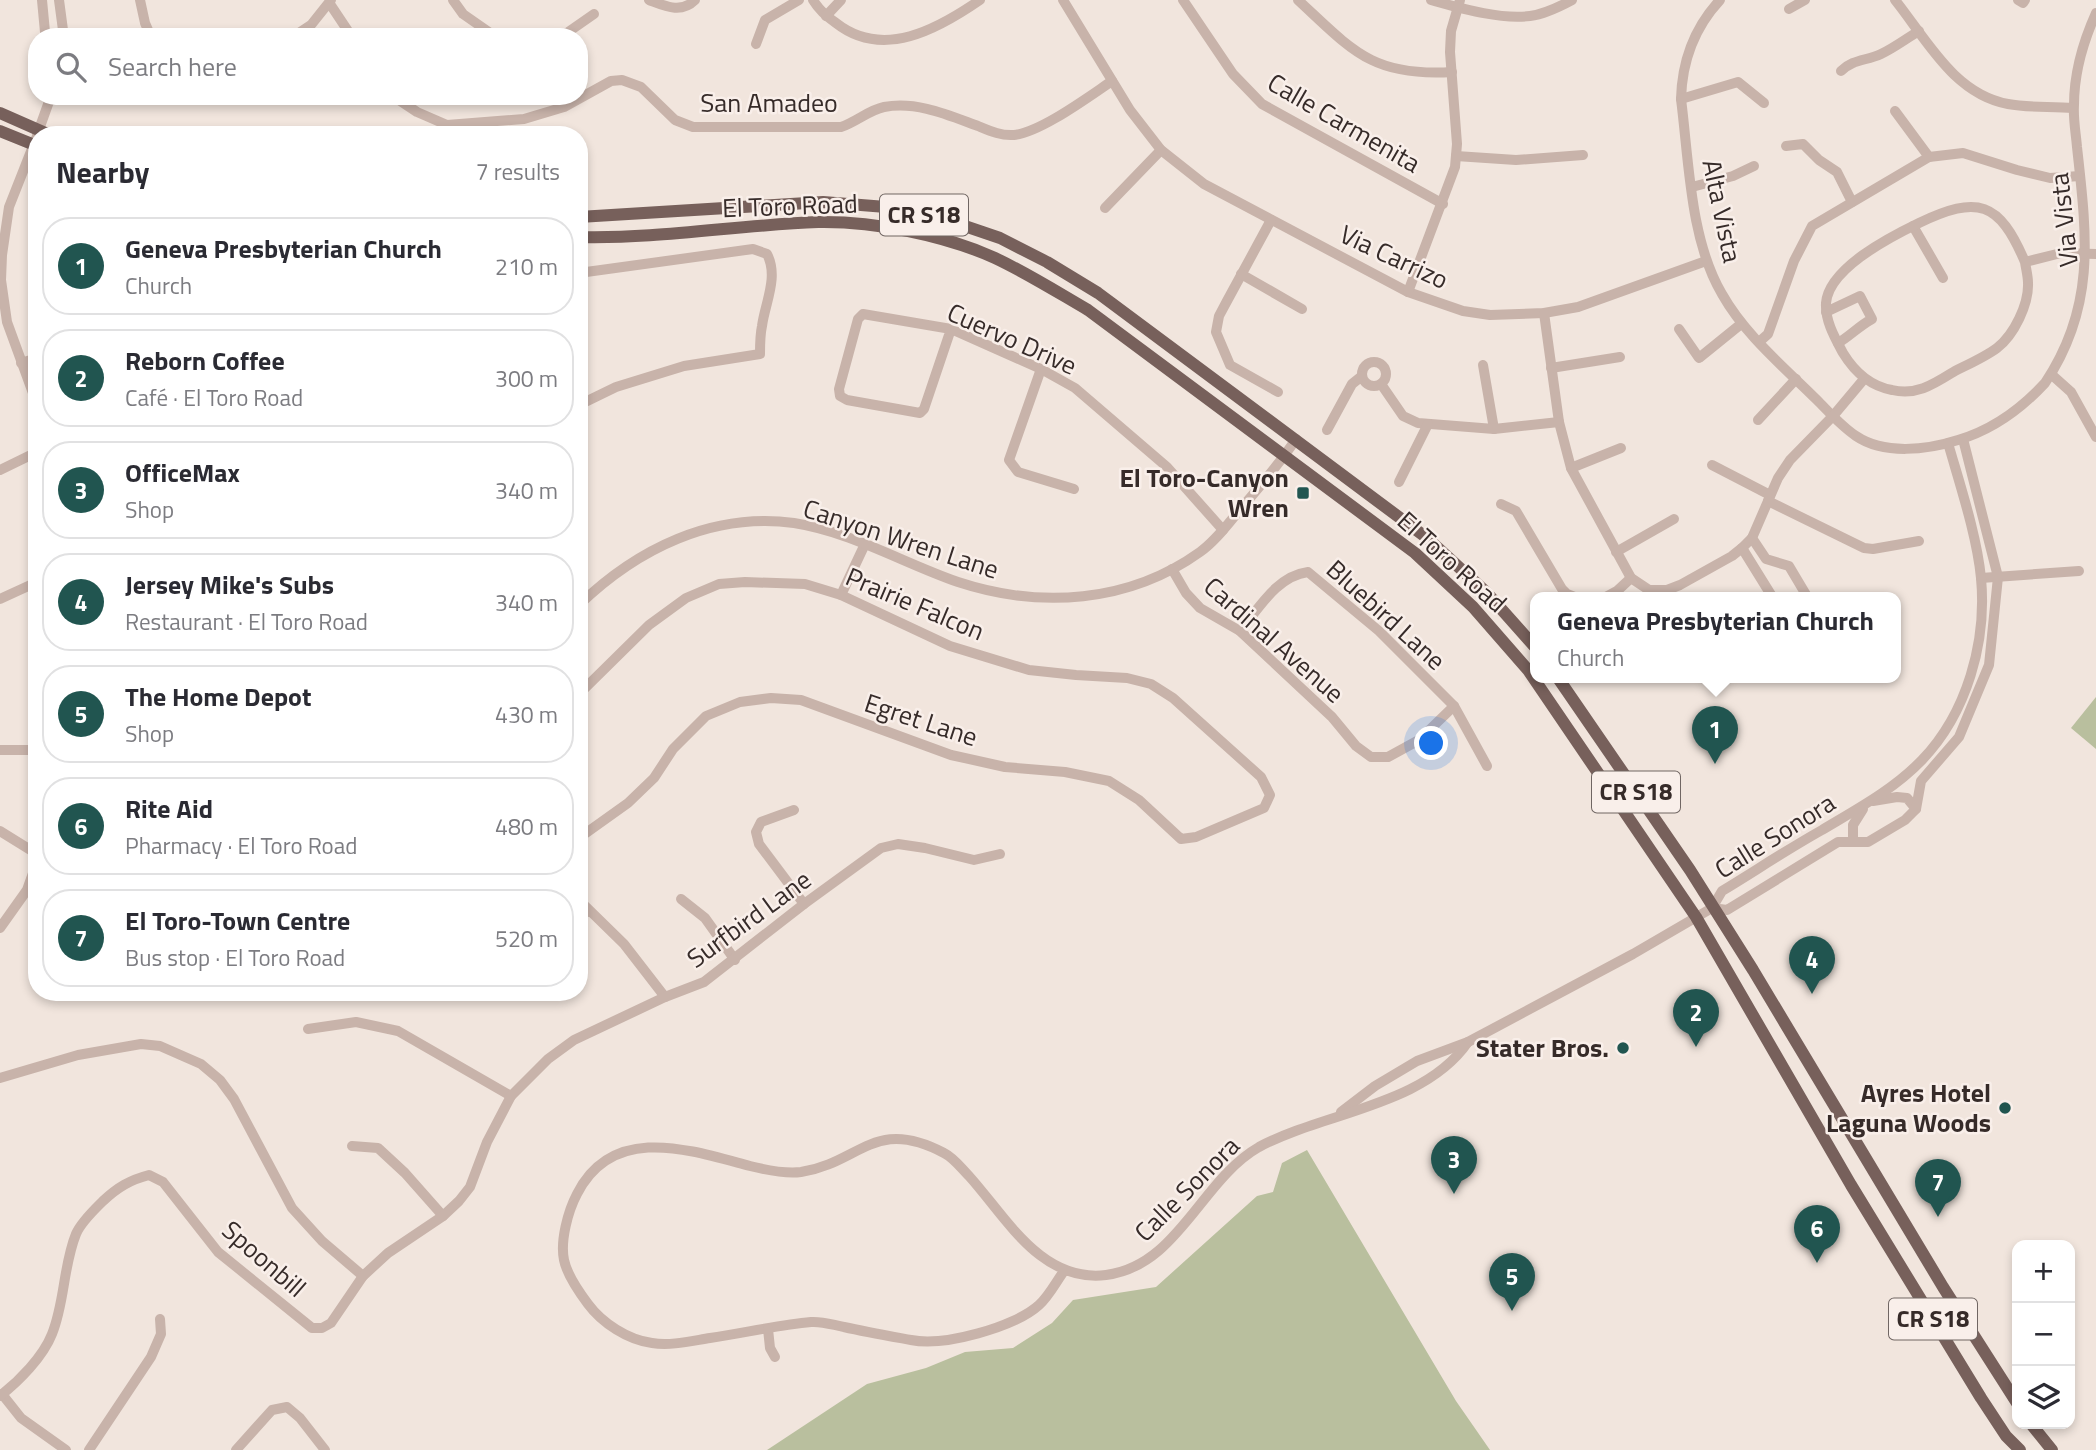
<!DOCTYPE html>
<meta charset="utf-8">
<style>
body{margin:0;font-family:"Titillium Web",sans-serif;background:#f2f2f3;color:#2b2b33}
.controls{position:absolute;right:21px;bottom:21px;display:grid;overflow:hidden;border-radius:14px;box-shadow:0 4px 10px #0003}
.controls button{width:63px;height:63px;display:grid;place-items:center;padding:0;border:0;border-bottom:2px solid #e1e1e2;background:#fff;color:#2b2b33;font:35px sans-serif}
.you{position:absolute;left:1432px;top:744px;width:24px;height:24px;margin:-18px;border:5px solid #fff;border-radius:50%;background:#1a73e8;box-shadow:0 0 0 10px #1a73e833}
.badge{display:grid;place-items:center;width:46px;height:46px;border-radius:50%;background:#215550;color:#fff;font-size:23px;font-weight:700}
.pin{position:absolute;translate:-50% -58px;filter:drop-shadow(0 2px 4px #0008)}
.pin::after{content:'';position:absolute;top:37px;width:24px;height:21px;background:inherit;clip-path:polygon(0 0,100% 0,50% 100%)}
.popup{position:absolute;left:1530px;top:592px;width:371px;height:91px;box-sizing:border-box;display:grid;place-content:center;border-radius:14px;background:#fff;filter:drop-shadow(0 2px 5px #0005);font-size:23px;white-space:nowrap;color:#7c7c81}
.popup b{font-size:26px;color:#2b2b33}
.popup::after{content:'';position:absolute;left:50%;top:100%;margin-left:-14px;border:14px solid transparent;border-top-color:#fff}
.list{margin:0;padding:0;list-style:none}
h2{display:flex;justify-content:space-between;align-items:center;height:91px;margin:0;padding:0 28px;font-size:30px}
h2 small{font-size:23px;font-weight:400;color:#7c7c81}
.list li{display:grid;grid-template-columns:46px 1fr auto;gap:21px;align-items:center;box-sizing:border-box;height:98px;margin:0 14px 14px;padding:0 14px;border:2px solid #e1e1e2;border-radius:28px}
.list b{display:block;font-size:26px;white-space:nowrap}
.list p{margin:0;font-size:23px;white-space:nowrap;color:#7c7c81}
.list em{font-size:23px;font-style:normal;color:#7c7c81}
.icon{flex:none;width:38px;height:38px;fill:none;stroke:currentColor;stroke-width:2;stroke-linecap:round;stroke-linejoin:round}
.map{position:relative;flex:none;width:2096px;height:1450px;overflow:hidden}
.search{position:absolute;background:#fff;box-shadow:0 4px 10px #0003;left:28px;top:28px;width:560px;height:77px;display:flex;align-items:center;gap:18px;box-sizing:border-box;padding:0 24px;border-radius:28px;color:#7c7c81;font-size:26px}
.panel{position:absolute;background:#fff;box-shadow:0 4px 10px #0003;left:28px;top:126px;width:560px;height:875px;border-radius:28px}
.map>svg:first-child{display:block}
.green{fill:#b9bf9e}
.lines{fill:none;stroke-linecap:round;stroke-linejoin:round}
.minor{stroke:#c8b3aa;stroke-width:10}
.major{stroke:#77605b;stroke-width:12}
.poi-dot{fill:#215550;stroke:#f9efea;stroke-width:2.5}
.labels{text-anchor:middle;stroke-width:5;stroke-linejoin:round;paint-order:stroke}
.shield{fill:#f9efea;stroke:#706663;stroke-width:2}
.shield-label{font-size:24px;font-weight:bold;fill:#362b29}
.street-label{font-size:26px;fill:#362b29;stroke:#f9efea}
.poi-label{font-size:26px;font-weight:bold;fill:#362b29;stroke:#f9efea;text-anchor:end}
</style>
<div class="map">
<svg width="2096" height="1450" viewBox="0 0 2096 1450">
<rect width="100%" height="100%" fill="#f1e5dd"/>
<g class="green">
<path d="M2096,697V749L2071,728Z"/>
<path d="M1307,1150L1456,1401L1490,1450H767L867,1384L926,1368L965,1352L1013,1348L1052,1323L1073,1300L1156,1287L1257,1196L1273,1192L1282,1163Z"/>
</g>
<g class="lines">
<g class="minor">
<path d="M42,0L45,32L52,37"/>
<path d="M140,0L145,23L151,37"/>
<path d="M453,0L463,14L496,37"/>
<path d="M649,0C665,6 681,14 695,0"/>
<path d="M813,0C819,10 827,17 836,23C883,60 938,29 980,0"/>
<path d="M1063,0L1130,110L1161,150L1204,184L1408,292L1463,311L1490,315L1544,313L1578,307L1706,261"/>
<path d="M1183,0L1233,74L1262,104L1443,204"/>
<path d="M1298,0C1352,50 1372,77 1452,72"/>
<path d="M1431,0C1460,8 1500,20 1530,16C1545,14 1559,7 1572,0"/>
<path d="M1720,0C1694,28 1682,61 1681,99C1689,161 1690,240 1722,294C1745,335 1784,367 1817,400C1829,412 1841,426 1856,436C1884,455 1927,450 1958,440C1992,430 2021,409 2045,383C2096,307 2087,237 2077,147C2076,134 2073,119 2074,105C2074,74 2083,42 2096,13"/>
<path d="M1895,0C1927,40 1954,94 2008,104C2029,108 2052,106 2073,108"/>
<path d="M2018,0L2023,3L2025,0"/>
<path d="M330,4L352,37"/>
<path d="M1789,9L1805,0"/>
<path d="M826,16L841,0"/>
<path d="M59,37L63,30L59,0"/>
<path d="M293,37L311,25L331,0"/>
<path d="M561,37L594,14"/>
<path d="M756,44L765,20L799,0"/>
<path d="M1841,71C1853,59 1866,61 1881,54C1894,48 1907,38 1919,31"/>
<path d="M393,96L417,112L447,125L524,119L564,107L611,81L622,80L641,87L675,120L693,127H841C856,122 869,110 884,107C917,101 948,115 978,126C990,131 1001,136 1014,135C1041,132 1088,97 1112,81"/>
<path d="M1681,99L1738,82L1764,103"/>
<path d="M1895,111L1929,157"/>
<path d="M37,135L51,96"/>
<path d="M37,136L9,207L2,255L1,280L7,322L37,404"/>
<path d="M1786,146L1803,144L1819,160L1837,172L1852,202"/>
<path d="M1456,156L1516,160L1583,155"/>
<path d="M1692,187L1733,176L1754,166"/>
<path d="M1105,208L1161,150"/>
<path d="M1271,220L1227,301L1219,316L1216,332L1230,365L1278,392"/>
<path d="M1913,226L1943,278"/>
<path d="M2025,262C2026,269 2028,276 2028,283C2029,304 2014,335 1997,348C1985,357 1969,364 1955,371C1934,384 1917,396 1892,390C1870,386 1854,371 1843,353C1835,338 1825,321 1826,303C1829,268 1890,237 1919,223C1978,195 1999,201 2025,262L2061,253L2096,254"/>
<path d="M579,273L753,249L767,254C779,277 765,303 762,326C760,335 760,345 760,354L684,366L616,387L579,405"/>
<path d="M1241,274L1302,309"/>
<path d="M1408,292L1455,167L1457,144L1450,52L1451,31L1460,0"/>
<path d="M1826,312L1860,296L1872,319C1859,326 1850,336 1838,343"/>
<path d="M1544,313L1559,422L1571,468L1631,578L1649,590H1667L1680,585L1732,556L1742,548L1752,538L1778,478L1790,460L1833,416L1864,379"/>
<path d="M951,329L924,409L920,413L847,400L840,396L839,389L858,319L863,314L951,329L1041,369L1075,388L1167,467L1223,530"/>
<path d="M1679,329L1699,358L1741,324"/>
<path d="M1759,342L1768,334L1794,261L1812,226L1929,157L1963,153L2017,170L2050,178L2080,176"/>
<circle cx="1374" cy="374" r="12"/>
<path d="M21,363L37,358"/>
<path d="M1483,365L1494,429"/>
<path d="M1551,368L1620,357"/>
<path d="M1041,369L1009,460L1018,472L1074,489"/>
<path d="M2052,375L2071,392L2096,437"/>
<path d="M1381,384L1403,416L1418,423L1494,429L1559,422"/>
<path d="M1758,420L1796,379"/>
<path d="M1327,430L1352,384L1362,376"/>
<path d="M1712,465L1770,495"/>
<path d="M1571,468L1621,448"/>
<path d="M0,470L37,452"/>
<path d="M1399,482L1428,424"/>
<path d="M1768,501L1864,548L1873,549L1919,541"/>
<path d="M1501,504L1516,511L1562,589L1567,594L1577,598"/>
<path d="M1752,538L1766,559L1789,566L1808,598"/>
<path d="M1742,548L1773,598"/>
<path d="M1616,552L1674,519"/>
<path d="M1172,569L1186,593L1200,608L1240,631L1332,717L1356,746L1371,757H1388L1419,740L1454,706"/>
<path d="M1981,578L2079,571"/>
<path d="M841,595L865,544"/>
<path d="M1604,598L1617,591L1631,578"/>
<path d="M0,599L37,582"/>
<path d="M579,605C637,549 712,512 794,523C852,532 903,563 958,582C1040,609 1129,603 1200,552C1217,540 1230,521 1244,505C1262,484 1280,463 1296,439"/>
<path d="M1240,631C1259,608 1277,576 1308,572L1379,631L1454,706L1487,766"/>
<path d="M579,694L649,625L686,598L719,584L745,582L805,584L841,595L950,646L1029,670L1076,675L1127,678L1151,684L1173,698L1261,777L1270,795L1264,808L1196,837L1181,839L1139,800L1109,781L1065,772L1005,767L951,755L801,700L771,698L740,702L706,716L673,749L654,778L628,803L579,838"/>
<path d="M0,750H37"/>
<path d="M1873,801L1897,797L1907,798L1916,809"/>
<path d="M794,810L761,822L756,832L759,844L804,904"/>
<path d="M0,831L37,854"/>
<path d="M1853,842V825L1863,809"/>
<path d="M681,899L705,918L735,960"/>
<path d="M579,900L624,944L665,997"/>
<path d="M1712,908L1722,891C1755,871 1788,849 1822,830C1857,809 1893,790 1922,760C1967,713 1987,642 1981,578C1977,536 1960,485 1948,443"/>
<path d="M579,916L589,911"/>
<path d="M0,928L27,890L37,862"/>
<path d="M308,1029L356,1022L398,1031L511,1096"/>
<path d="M0,1078L78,1055L141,1044L160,1046L201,1064L220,1080L234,1099L292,1208L322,1241L363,1276"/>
<path d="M1341,1112L1375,1086L1417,1061L1468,1042L1633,954L1712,908L1727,910L1838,842H1868L1905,820L1916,809L1921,781L1959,737L1989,665L1998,577L1963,439"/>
<path d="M352,1146L378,1148L405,1173L443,1216"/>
<path d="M1064,1271C1056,1282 1049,1296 1039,1305C1015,1327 943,1347 911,1340C889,1336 866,1332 844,1327C833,1325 822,1321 811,1322C778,1325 744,1333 710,1338C691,1341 671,1346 652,1343C628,1340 602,1323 588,1304C579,1292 567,1275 564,1260C560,1241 568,1211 577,1194C613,1123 690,1150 750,1166C766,1170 785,1174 801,1172C860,1163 874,1116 944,1153C954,1158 961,1168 969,1176C1006,1217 1041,1283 1106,1275C1178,1266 1201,1180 1259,1147C1324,1112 1424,1106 1468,1042"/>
<path d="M768,1329L770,1348L775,1357"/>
<path d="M2,1394L21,1418L66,1450"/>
<path d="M0,1396C19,1381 43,1357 52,1334C65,1302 63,1266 76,1234C81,1222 94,1210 103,1201C118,1187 130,1180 149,1175L163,1182L218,1252L312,1328H322L331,1323L363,1276L388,1253L443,1216L459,1201L470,1187L487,1142L511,1096L548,1059L574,1040L665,997L704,982L804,904L881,848L898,844L925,848L974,860L1000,854"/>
<path d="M89,1450L151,1357L161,1334L160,1319"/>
<path d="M236,1450L272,1410L287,1407L300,1418L325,1450"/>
</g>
<g class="major">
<path d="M0,113L50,135"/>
<path d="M0,131L37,146"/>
<path d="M579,217L823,202L886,207L950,221L1000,238L1047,262L1098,293L1427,538L1487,593L1535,647"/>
<path d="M579,237C659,239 738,225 818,222C874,221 944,235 995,258C1027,273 1057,292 1088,310L1415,553L1473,607L1528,670L1696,917L1851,1185L1981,1398L2006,1436L2020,1450"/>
<path d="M1558,678L1690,870L1753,970L1943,1287L2017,1403"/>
<path d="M2031,1424L2052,1450"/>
</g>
</g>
<g class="poi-dot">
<rect x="1296" y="486" width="14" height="14" rx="3.5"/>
<circle cx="1623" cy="1048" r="7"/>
<circle cx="2005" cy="1108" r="7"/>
</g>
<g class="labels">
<g class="shield">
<rect x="880" y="194.5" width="88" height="41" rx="5"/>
<rect x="1592" y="771.5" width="88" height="41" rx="5"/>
<rect x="1889" y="1298.5" width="88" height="41" rx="5"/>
</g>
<g class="shield-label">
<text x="924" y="223">CR S18</text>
<text x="1636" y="800">CR S18</text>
<text x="1933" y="1327">CR S18</text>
</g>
<g class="street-label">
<text x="769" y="112">San Amadeo</text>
<text transform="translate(1344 123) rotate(30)" y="9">Calle Carmenita</text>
<text transform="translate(790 206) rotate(-2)" y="9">El Toro Road</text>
<text transform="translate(1722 211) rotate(78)" y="9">Alta Vista</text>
<text transform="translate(2064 220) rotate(-96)" y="9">Via Vista</text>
<text transform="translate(1394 257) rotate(25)" y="9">Via Carrizo</text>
<text transform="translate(1012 339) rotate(24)" y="9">Cuervo Drive</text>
<text transform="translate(901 539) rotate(18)" y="9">Canyon Wren Lane</text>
<text transform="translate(1452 562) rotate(42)" y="9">El Toro Road</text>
<text transform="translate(915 604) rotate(23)" y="9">Prairie Falcon</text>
<text transform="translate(1386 615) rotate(42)" y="9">Bluebird Lane</text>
<text transform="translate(1274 640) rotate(41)" y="9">Cardinal Avenue</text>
<text transform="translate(921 720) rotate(18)" y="9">Egret Lane</text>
<text transform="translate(1775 836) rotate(-32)" y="9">Calle Sonora</text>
<text transform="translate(749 919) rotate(-36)" y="9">Surfbird Lane</text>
<text transform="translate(1187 1189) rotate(-45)" y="9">Calle Sonora</text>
<text transform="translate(264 1259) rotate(41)" y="9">Spoonbill</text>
</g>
<g class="poi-label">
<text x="1289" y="487">El Toro-Canyon<tspan x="1289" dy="30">Wren</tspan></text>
<text x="1609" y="1057">Stater Bros.</text>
<text x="1991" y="1102">Ayres Hotel<tspan x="1991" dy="30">Laguna Woods</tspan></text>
</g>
</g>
</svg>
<div class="controls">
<button>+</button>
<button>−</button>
<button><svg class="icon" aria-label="layers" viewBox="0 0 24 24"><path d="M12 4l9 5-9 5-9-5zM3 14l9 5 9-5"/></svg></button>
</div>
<div class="you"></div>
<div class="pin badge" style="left:1715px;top:764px">1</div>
<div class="popup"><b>Geneva Presbyterian Church</b>Church</div>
<div class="pin badge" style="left:1696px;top:1047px">2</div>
<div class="pin badge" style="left:1454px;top:1194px">3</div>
<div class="pin badge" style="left:1812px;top:994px">4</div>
<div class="pin badge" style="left:1512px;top:1311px">5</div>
<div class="pin badge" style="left:1817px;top:1263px">6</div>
<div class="pin badge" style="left:1938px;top:1217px">7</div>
<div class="search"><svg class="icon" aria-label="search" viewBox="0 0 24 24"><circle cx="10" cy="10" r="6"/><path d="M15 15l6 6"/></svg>Search here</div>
<section class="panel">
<h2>Nearby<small>7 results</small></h2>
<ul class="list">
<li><span class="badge">1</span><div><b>Geneva Presbyterian Church</b><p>Church</p></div><em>210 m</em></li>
<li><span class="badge">2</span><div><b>Reborn Coffee</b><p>Café · El Toro Road</p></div><em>300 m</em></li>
<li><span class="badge">3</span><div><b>OfficeMax</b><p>Shop</p></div><em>340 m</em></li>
<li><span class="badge">4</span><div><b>Jersey Mike's Subs</b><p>Restaurant · El Toro Road</p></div><em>340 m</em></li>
<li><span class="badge">5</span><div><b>The Home Depot</b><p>Shop</p></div><em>430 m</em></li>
<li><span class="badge">6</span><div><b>Rite Aid</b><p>Pharmacy · El Toro Road</p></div><em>480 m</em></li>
<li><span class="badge">7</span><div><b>El Toro-Town Centre</b><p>Bus stop · El Toro Road</p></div><em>520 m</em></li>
</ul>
</section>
</div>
